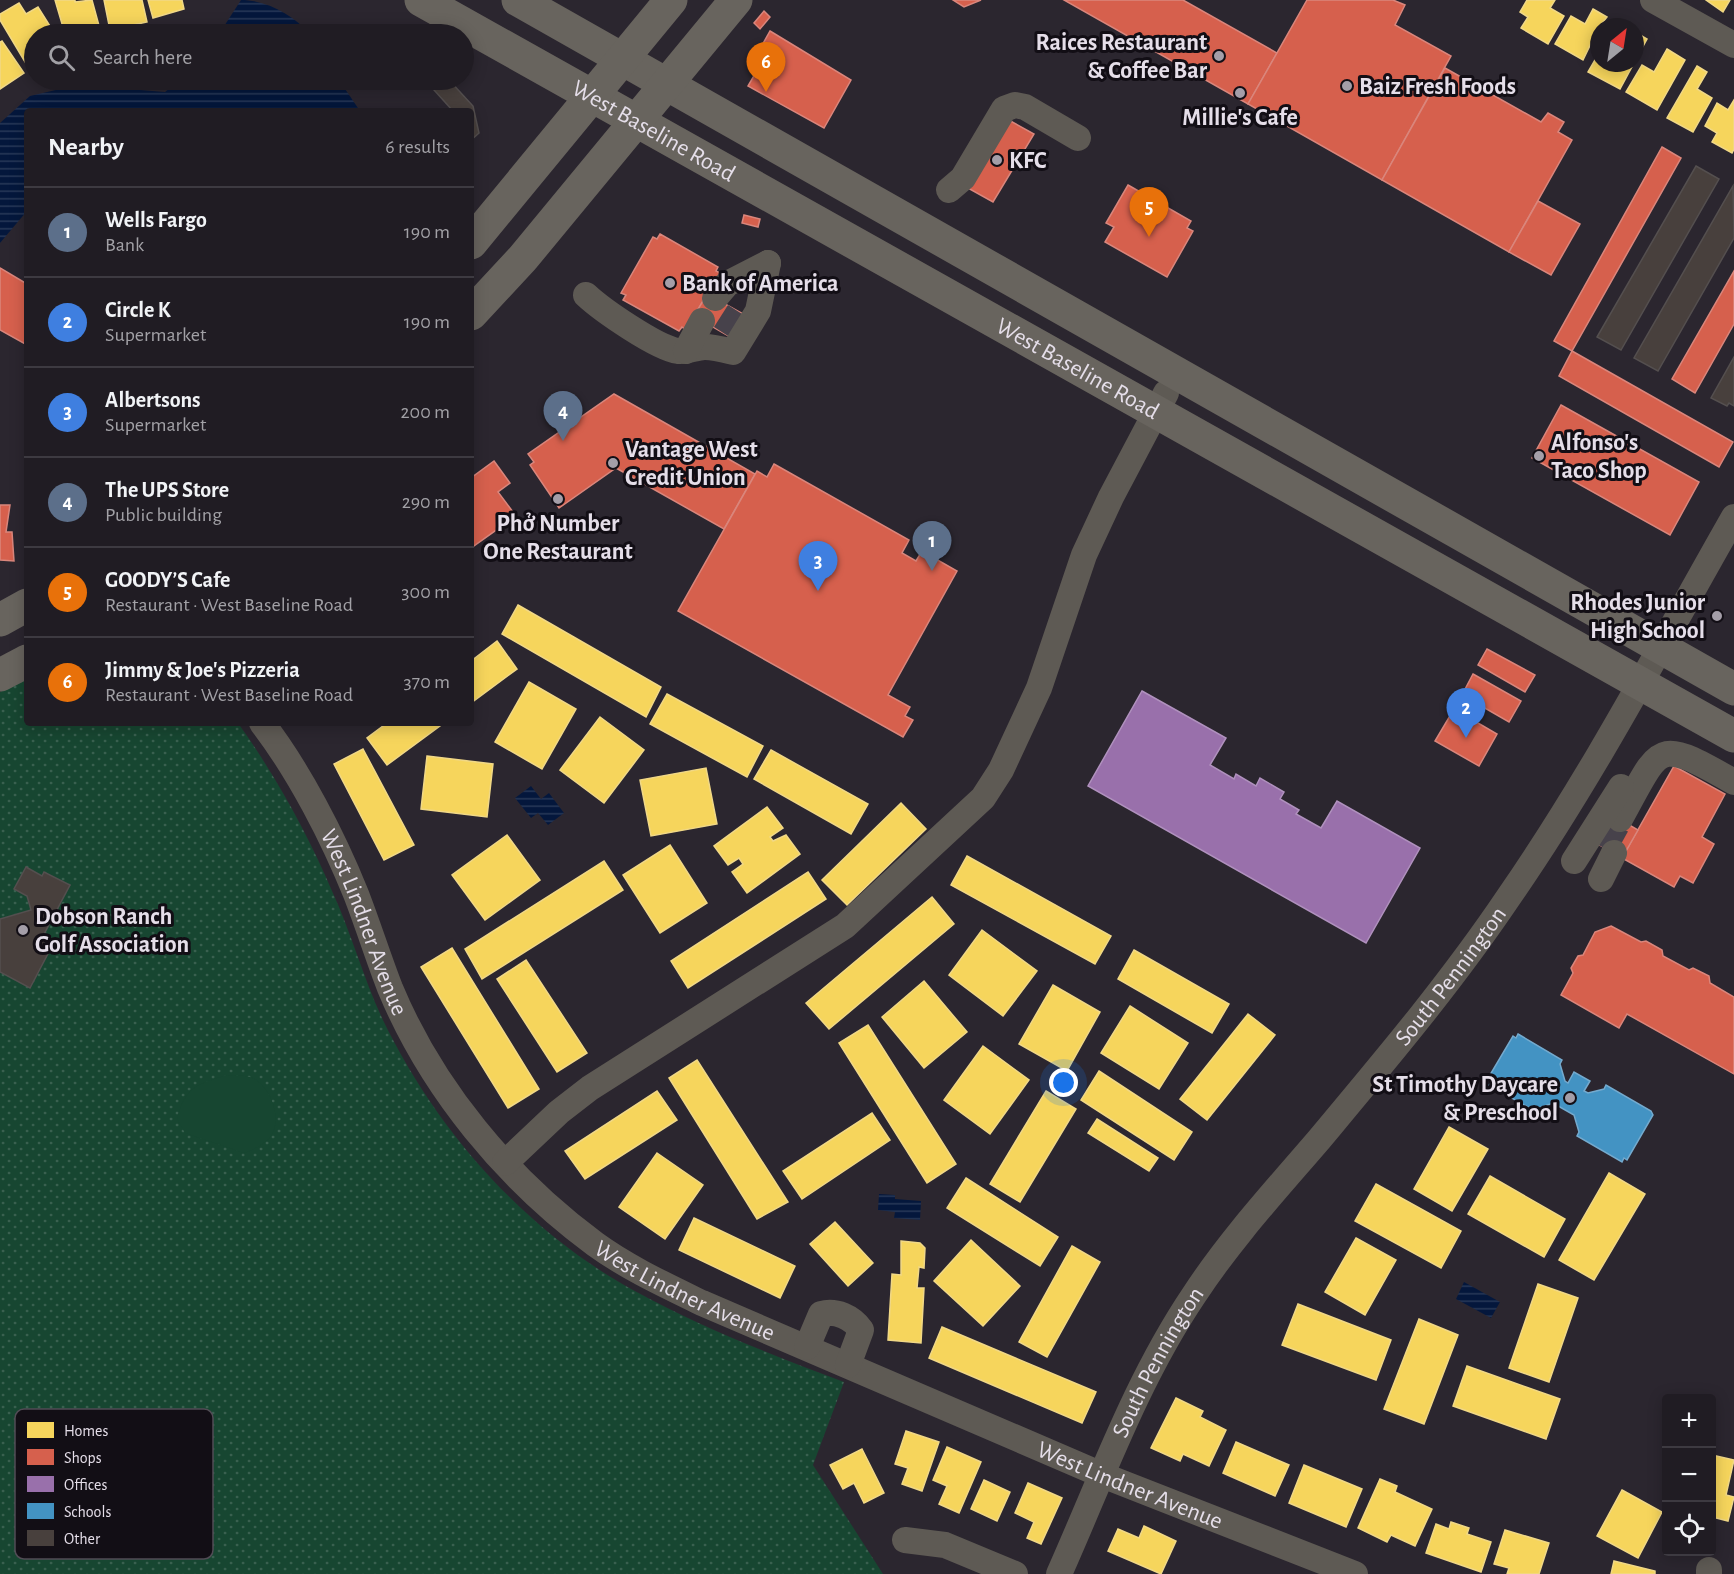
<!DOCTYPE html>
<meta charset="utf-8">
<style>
body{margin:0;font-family:"Alegreya Sans",sans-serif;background:#28252b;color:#f1f3f6}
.controls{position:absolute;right:18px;bottom:18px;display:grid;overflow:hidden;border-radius:6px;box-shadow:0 3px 15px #0003}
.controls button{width:54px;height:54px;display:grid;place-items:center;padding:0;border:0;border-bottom:2px solid #3d3a41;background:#201c23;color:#f1f3f6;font:30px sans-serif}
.compass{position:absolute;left:1590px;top:18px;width:54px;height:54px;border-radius:50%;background:#201c23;box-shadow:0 3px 15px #0003;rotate:30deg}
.you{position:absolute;left:1064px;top:1083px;width:21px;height:21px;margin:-15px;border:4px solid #fff;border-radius:50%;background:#1a73e8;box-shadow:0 0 0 9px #1a73e833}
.badge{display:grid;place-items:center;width:39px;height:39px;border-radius:50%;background:#a49ea8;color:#fff;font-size:20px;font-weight:700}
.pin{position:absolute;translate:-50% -50px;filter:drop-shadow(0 2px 3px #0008)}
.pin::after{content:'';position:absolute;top:32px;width:21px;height:18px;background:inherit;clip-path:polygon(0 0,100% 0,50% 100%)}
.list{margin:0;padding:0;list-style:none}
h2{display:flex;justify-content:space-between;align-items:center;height:78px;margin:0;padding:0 24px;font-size:26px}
h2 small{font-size:20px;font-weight:400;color:#a2a1a6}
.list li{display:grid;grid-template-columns:39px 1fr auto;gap:18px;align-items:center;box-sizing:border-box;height:90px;padding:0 24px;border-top:2px solid #3d3a41}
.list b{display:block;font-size:22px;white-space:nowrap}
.list p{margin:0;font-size:20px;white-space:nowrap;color:#a2a1a6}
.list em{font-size:20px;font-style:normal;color:#a2a1a6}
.icon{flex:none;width:33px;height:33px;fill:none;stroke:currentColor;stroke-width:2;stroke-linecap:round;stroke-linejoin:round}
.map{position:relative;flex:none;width:1734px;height:1574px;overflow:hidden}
.search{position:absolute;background:#201c23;box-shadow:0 3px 15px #0003;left:24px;top:24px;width:450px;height:66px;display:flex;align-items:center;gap:15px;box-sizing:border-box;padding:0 21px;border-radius:33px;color:#a2a1a6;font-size:22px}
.panel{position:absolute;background:#201c23;box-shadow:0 3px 15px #0003;left:24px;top:108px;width:450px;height:618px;border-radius:6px}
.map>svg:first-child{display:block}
.grass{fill:url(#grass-dots)}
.park{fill:#174631}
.water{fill:url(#water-rules)}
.homes{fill:#f6d55c;stroke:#f1d886;stroke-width:1.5}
.shops{fill:#d6604d;stroke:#da867c;stroke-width:1.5}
.offices{fill:#9970ab;stroke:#b091be;stroke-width:1.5}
.schools{fill:#4393c3;stroke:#74aace;stroke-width:1.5}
.building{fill:#48403d;stroke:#544f4f;stroke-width:1.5}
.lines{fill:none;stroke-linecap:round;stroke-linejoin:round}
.minor-tunnel{stroke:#47424b;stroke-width:26;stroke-dasharray:26 13;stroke-linecap:butt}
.minor{stroke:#5e5a54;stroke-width:26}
.major{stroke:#68645e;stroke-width:33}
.poi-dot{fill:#a49ea8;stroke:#120e15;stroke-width:2}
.labels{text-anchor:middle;stroke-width:6;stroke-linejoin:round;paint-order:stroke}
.poi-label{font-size:24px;font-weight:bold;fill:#e5dee9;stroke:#120e15;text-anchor:start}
.street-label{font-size:24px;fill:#e5dee9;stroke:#120e15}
.key{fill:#120e15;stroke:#514c55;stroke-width:1.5}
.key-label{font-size:16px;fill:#e5dee9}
</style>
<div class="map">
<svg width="1734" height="1574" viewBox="0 0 1734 1574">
<defs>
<pattern id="grass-dots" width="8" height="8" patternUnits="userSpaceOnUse" patternTransform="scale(1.5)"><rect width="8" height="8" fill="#174631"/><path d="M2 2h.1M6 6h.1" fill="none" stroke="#39604f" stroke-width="1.8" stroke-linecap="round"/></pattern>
<pattern id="water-rules" width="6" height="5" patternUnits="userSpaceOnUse" patternTransform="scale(1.5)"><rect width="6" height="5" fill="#04173c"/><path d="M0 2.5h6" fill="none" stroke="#283858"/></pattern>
</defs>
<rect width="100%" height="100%" fill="#2b262f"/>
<path class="grass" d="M27,677V723H238C275,775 307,832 332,891C351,932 363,977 382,1018C435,1129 525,1231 633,1290C700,1327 772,1355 844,1382L813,1465L883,1574H0V692Z"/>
<path class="park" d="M227,1075C234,1076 243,1075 250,1077C270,1083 283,1119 271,1136C264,1145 253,1150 244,1153L185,1133L177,1119C185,1087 197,1084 227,1075Z"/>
<g class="water">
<path d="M241,0C267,0 293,15 310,34H219Z"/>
<path d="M180,80H339L360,111H27V211L0,243V123L30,96L77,85L165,92Z"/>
<path d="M531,786L541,799L549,793L564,813L548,825L538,813L531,818L515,798Z"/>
<path d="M879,1194L895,1195V1199L921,1201L920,1220L894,1218L895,1212L878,1210Z"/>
<path d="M1464,1282L1500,1302L1491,1318L1456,1299Z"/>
</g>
<g class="homes">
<path d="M55,0H75V2L92,0L101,33L65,34Z"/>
<path d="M104,0H142L147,22L110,30Z"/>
<path d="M148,0H182L184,9L153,18Z"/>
<path d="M1527,0H1555L1550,8L1564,16L1548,44L1521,28L1528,17L1520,12Z"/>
<path d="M1706,0H1730L1723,12Z"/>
<path d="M19,3L26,14L38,7L55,34H34V63L28,67L0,20V14Z"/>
<path d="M1593,9L1607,17L1599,27L1583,60L1555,44L1571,16L1585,24Z"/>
<path d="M1635,32L1647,39L1635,61Z"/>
<path d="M2,41L24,73L0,89V42Z"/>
<path d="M1667,49L1685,60L1657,110L1626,92L1642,65L1654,72Z"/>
<path d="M1599,53V63H1634L1620,89L1588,72Z"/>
<path d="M1697,66L1707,72L1697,89L1712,98L1693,132L1667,118Z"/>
<path d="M1734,100V149L1732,153L1712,142L1717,133L1705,126L1717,103L1728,110Z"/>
<path d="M518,605L661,687L646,717L502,634Z"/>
<path d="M497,641L517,669L471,703V661Z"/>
<path d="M529,682L576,709L542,769L495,742Z"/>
<path d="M667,694L763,746L747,777L650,724Z"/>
<path d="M600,717L644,750L604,803L560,770Z"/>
<path d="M387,723H444L387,765L367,738Z"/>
<path d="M363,749L414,845L384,860L334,764Z"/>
<path d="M771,750L868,804L851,834L754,779Z"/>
<path d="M427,756L493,764L487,817L421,809Z"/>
<path d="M706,768L717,824L651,836L640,780Z"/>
<path d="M901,803L926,829L847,905L822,880Z"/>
<path d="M767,807L783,828L770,837L773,841L786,835L800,854L747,893L732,872L743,864L739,858L728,865L714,846Z"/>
<path d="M507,835L540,880L485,920L452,875Z"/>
<path d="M670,845L707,903L660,933L623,875Z"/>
<path d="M967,856L1111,936L1095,964L951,885Z"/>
<path d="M604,861L623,890L482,979L465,949Z"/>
<path d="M808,872L826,899L688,988L671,961Z"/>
<path d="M932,897L954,924L829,1029L806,1003Z"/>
<path d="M982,930L1037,971L1003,1016L949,975Z"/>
<path d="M452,948L539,1089L508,1108L421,967Z"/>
<path d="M1134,950L1229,1004L1212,1033L1118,979Z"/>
<path d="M526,960L587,1053L557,1072L497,979Z"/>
<path d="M924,981L967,1032L924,1068L882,1017Z"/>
<path d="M1053,985L1100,1012L1067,1071L1019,1044Z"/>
<path d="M1130,1006L1188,1043L1159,1089L1101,1053Z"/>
<path d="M1248,1014L1275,1035L1207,1120L1180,1099Z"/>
<path d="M868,1025L956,1164L927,1183L839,1043Z"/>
<path d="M983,1046L1029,1080L990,1134L944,1100Z"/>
<path d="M697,1060L788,1202L757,1219L669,1078Z"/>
<path d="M1099,1071L1192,1132L1174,1160L1081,1100Z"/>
<path d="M657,1091L677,1120L585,1179L565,1151Z"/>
<path d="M1046,1091L1076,1109L1020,1202L990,1184Z"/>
<path d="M872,1113L890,1140L802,1199L783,1171Z"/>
<path d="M1097,1119L1158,1158L1149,1171L1088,1133Z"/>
<path d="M1449,1127L1488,1149L1452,1211L1414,1189Z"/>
<path d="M657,1153L703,1185L665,1239L619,1207Z"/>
<path d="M1609,1173L1645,1194L1594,1280L1559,1260Z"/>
<path d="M1490,1176L1565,1219L1544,1257L1468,1214Z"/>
<path d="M966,1178L1058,1237L1040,1266L947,1208Z"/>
<path d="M1376,1184L1461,1231L1441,1268L1355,1221Z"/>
<path d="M694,1218L795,1266L780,1298L679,1250Z"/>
<path d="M835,1222L873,1263L848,1286L810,1244Z"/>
<path d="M1356,1238L1396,1260L1365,1315L1325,1292Z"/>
<path d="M971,1240L1020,1286L983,1326L934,1281Z"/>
<path d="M901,1241L920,1243L925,1248L924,1268L919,1267L917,1288H924L921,1343L888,1340L892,1274L901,1275Z"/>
<path d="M1072,1246L1100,1262L1047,1357L1019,1342Z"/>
<path d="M1538,1284L1578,1298L1549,1382L1509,1368Z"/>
<path d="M1298,1304L1391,1340L1376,1380L1282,1345Z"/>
<path d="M1419,1319L1458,1335L1424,1424L1384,1409Z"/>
<path d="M942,1327L1096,1392L1082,1423L929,1358Z"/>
<path d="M1467,1366L1560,1399L1546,1439L1453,1406Z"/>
<path d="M1176,1398L1203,1411L1200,1417L1226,1430L1209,1466L1183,1454L1180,1461L1151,1448Z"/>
<path d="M906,1431L939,1442L922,1491L902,1484L908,1468L895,1464Z"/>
<path d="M1236,1442L1289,1465L1275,1496L1223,1473Z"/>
<path d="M947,1447L981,1462L959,1513L939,1504L947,1486L933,1480Z"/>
<path d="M862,1449L884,1493L864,1503L854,1483L843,1489L830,1465Z"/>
<path d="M1712,1455L1734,1460L1726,1495L1734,1497L1728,1521L1712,1517Z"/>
<path d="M1304,1465L1362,1489L1346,1527L1289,1503Z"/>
<path d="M1380,1479L1397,1486L1395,1492L1432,1509L1415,1546L1391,1535L1387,1542L1358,1528Z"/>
<path d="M984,1480L1010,1492L997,1521L971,1509Z"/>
<path d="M1028,1483L1062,1498L1041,1544L1027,1538L1034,1522L1015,1513Z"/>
<path d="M1622,1490L1662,1512L1638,1558L1597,1536Z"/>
<path d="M1451,1522L1469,1528L1467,1534L1491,1542L1481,1572L1426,1553L1436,1524L1449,1529Z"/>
<path d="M1144,1526L1176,1541L1161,1574L1108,1551L1118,1529L1139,1538Z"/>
<path d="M1505,1530L1549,1543L1539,1574H1507L1509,1568L1494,1564Z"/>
<path d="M1614,1561L1655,1571V1574H1611Z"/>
</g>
<g class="shops">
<path d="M953,0H981L964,7Z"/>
<path d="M1064,0H1183L1277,53L1248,104Z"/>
<path d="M1307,0H1393L1405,5L1395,25L1451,56L1382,180L1248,104Z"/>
<path d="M764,11L770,17L760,29L754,23Z"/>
<path d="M770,31L851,80L824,128L748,86L762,62L755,58Z"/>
<path d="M1445,68L1541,122L1548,113L1564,122L1558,132L1572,140L1509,252L1382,180Z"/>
<path d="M1005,118L1034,134L993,202L966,187Z"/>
<path d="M1662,147L1681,158L1572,351L1554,341Z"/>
<path d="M1128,185L1191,221L1187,228L1193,231L1167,277L1105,242L1114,227L1106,223Z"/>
<path d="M1538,201L1580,224L1551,275L1509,252Z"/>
<path d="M744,215L760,219L758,227L742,223Z"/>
<path d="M660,234L718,267L716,271L720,273L686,330L682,327L679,331L623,300L626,295L621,293L653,237L657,239Z"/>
<path d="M0,268L27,284V345L0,330Z"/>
<path d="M1734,271V324L1695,393L1672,379Z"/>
<path d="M707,294L745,315L732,338L694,316Z"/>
<path d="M1572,351L1733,442L1719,467L1559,376Z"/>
<path d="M614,394L755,474L724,529L616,468L559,508L530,465L534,462L528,454Z"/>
<path d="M1561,405L1699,482L1670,535L1532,458Z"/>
<path d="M494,461L510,483L498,492L516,516L471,548V478Z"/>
<path d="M774,464L909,540L902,553L916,561L922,551L957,571L888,695L910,707L905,716L913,720L903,737L678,611L757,471L767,477Z"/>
<path d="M0,505H10L6,532H12L14,561L0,560Z"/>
<path d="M1487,649L1535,675L1525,692L1478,665Z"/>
<path d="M1473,674L1521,701L1509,722L1462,695Z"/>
<path d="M1454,709L1497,734L1479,766L1435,741Z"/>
<path d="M1674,766L1725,794L1702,837L1714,844L1693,883L1680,876L1674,887L1622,858Z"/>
<path d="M1607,812L1638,830L1622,858L1591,840Z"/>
<path d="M1611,926L1641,942L1646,941L1662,950L1663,956L1689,970L1693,968L1709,976L1710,983L1734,997V1074L1627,1014L1619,1028L1561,995L1573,973L1571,968L1578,956L1583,955L1595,932Z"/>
</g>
<path class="offices" d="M1142,691L1226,738L1210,765L1234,779L1236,774L1256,786L1260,778L1284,792L1280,799L1299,810L1296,814L1321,828L1337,801L1420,848L1366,943L1088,786Z"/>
<path class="schools" d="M1518,1034L1562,1060L1560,1064L1565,1081L1568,1083L1574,1072L1590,1081L1584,1091L1588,1093L1604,1089L1606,1085L1651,1111L1653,1115L1627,1160L1624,1158L1622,1162L1577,1136L1579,1132L1574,1115L1553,1103L1533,1110L1489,1085L1491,1082L1487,1080L1513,1036L1516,1038Z"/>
<g class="building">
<path d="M425,80H449L473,106L479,133L471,140V111H453Z"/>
<path d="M1696,166L1719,179L1621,350L1597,337Z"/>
<path d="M1733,186L1734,238L1658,371L1634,358Z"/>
<path d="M1734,357V406L1729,403L1727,406L1711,398Z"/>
<path d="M26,867L42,876L44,872L70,885L41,940L52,946L30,988L0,972V919L31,910L27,896L14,889Z"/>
</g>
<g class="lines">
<g class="minor-tunnel">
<path d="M725,334L739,312"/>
<path d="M1604,848L1620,819"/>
</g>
<g class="minor">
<path d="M1653,0L1734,45"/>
<path d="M949,190L963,178L1004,109L1015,105L1025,107L1078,138"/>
<path d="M586,295C602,310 657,348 678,351C688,352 696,347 705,347C714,347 725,350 733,352L758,311L768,263"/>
<path d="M715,298L727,284L768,263"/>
<path d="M686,351L702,321"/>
<path id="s1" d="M262,723C299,771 333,837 356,894C368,925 378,957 390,988C432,1089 507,1179 595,1244C628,1268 665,1285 702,1303L1102,1475L1355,1574"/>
<path d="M1620,819C1662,743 1655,737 1734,782"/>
<path d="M1574,861L1621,787"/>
<path d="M1601,879L1614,853"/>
<path d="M505,1163L559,1112L590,1088L845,926L983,798L1001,770L1039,688L1084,555L1111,497L1166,393"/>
<path d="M807,1347L821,1314C836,1310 852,1317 861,1330L848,1365"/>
<path d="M905,1540L945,1545L1015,1574"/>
<path id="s2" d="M1059,1574C1101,1480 1136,1381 1194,1295C1230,1240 1274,1192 1317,1142C1383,1063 1450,984 1508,898C1592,777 1661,645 1734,517"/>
<path d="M1709,1574V1570"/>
</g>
<g class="major">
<path id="s3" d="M421,0L1734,736"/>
<path d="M518,0L1734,689"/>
<path d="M471,243L671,0"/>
<path d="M471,314L523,258L736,0"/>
<path d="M0,620L27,605"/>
<path d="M0,675L27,661"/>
</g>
</g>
<g class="poi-dot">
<circle cx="1219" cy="56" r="6"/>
<circle cx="1347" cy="86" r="6"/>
<circle cx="1240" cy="93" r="6"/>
<circle cx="997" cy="160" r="6"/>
<circle cx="670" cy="283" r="6"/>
<circle cx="1539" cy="456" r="6"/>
<circle cx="613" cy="463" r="6"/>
<circle cx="558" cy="499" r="6"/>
<circle cx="1717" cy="616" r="6"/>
<circle cx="23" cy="930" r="6"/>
<circle cx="1570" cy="1098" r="6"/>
</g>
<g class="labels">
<g class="poi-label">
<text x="1207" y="50" text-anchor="end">Raices Restaurant<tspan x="1207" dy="28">&amp; Coffee Bar</tspan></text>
<text x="1359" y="94">Baiz Fresh Foods</text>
<text x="1240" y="125" text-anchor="middle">Millie's Cafe</text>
<text x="1009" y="168">KFC</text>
<text x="682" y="291">Bank of America</text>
<text x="1551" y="450">Alfonso's<tspan x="1551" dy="28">Taco Shop</tspan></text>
<text x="625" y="457">Vantage West<tspan x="625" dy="28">Credit Union</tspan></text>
<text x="558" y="531" text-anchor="middle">Phở Number<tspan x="558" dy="28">One Restaurant</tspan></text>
<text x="1705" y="610" text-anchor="end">Rhodes Junior<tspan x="1705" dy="28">High School</tspan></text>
<text x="35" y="924">Dobson Ranch<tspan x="35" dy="28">Golf Association</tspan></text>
<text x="1558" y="1092" text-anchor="end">St Timothy Daycare<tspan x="1558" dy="28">&amp; Preschool</tspan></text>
</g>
<g class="street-label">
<text dy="8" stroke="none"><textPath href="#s3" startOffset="267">West Baseline Road</textPath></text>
<text dy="8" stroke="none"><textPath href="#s3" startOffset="753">West Baseline Road</textPath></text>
<text dy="8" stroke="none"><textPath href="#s1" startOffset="225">West Lindner Avenue</textPath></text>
<text dy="8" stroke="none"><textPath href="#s2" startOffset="720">South Pennington</textPath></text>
<text dy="8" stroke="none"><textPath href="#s1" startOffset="729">West Lindner Avenue</textPath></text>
<text dy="8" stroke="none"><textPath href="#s2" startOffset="234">South Pennington</textPath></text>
<text dy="8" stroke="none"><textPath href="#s1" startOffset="1215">West Lindner Avenue</textPath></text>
</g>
</g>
<rect x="15" y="1409" width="198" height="150" rx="9" class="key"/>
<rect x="27" y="1422" width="27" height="16" fill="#f6d55c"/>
<rect x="27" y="1449" width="27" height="16" fill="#d6604d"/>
<rect x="27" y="1476" width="27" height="16" fill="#9970ab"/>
<rect x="27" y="1503" width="27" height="16" fill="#4393c3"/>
<rect x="27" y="1530" width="27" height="16" fill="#48403d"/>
<g class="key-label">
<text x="64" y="1436">Homes</text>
<text x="64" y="1463">Shops</text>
<text x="64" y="1490">Offices</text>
<text x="64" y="1517">Schools</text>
<text x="64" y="1544">Other</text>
</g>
</svg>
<div class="controls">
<button>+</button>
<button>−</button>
<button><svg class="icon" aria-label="locate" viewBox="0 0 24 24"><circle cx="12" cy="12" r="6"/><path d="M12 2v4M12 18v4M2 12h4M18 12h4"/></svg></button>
</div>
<svg class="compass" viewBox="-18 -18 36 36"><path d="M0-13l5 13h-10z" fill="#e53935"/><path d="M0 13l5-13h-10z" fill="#a2a1a6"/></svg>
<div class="you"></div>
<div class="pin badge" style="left:932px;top:571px;background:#5c6f8a">1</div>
<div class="pin badge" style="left:1466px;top:738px;background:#3f7fe0">2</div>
<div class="pin badge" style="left:818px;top:591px;background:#3f7fe0">3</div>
<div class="pin badge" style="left:563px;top:441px;background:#5c6f8a">4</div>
<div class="pin badge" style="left:1149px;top:237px;background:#e8710a">5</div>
<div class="pin badge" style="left:766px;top:92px;background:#e8710a">6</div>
<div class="search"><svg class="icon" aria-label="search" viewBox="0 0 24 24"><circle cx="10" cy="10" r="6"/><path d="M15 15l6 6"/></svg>Search here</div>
<section class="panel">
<h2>Nearby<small>6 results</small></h2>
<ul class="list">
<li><span class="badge" style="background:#5c6f8a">1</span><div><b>Wells Fargo</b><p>Bank</p></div><em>190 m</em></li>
<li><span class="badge" style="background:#3f7fe0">2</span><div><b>Circle K</b><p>Supermarket</p></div><em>190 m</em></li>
<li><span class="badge" style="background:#3f7fe0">3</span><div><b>Albertsons</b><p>Supermarket</p></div><em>200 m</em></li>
<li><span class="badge" style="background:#5c6f8a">4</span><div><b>The UPS Store</b><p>Public building</p></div><em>290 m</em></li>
<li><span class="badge" style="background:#e8710a">5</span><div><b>GOODY’S Cafe</b><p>Restaurant · West Baseline Road</p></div><em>300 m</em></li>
<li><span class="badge" style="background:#e8710a">6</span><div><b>Jimmy &amp; Joe's Pizzeria</b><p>Restaurant · West Baseline Road</p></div><em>370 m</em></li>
</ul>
</section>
</div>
